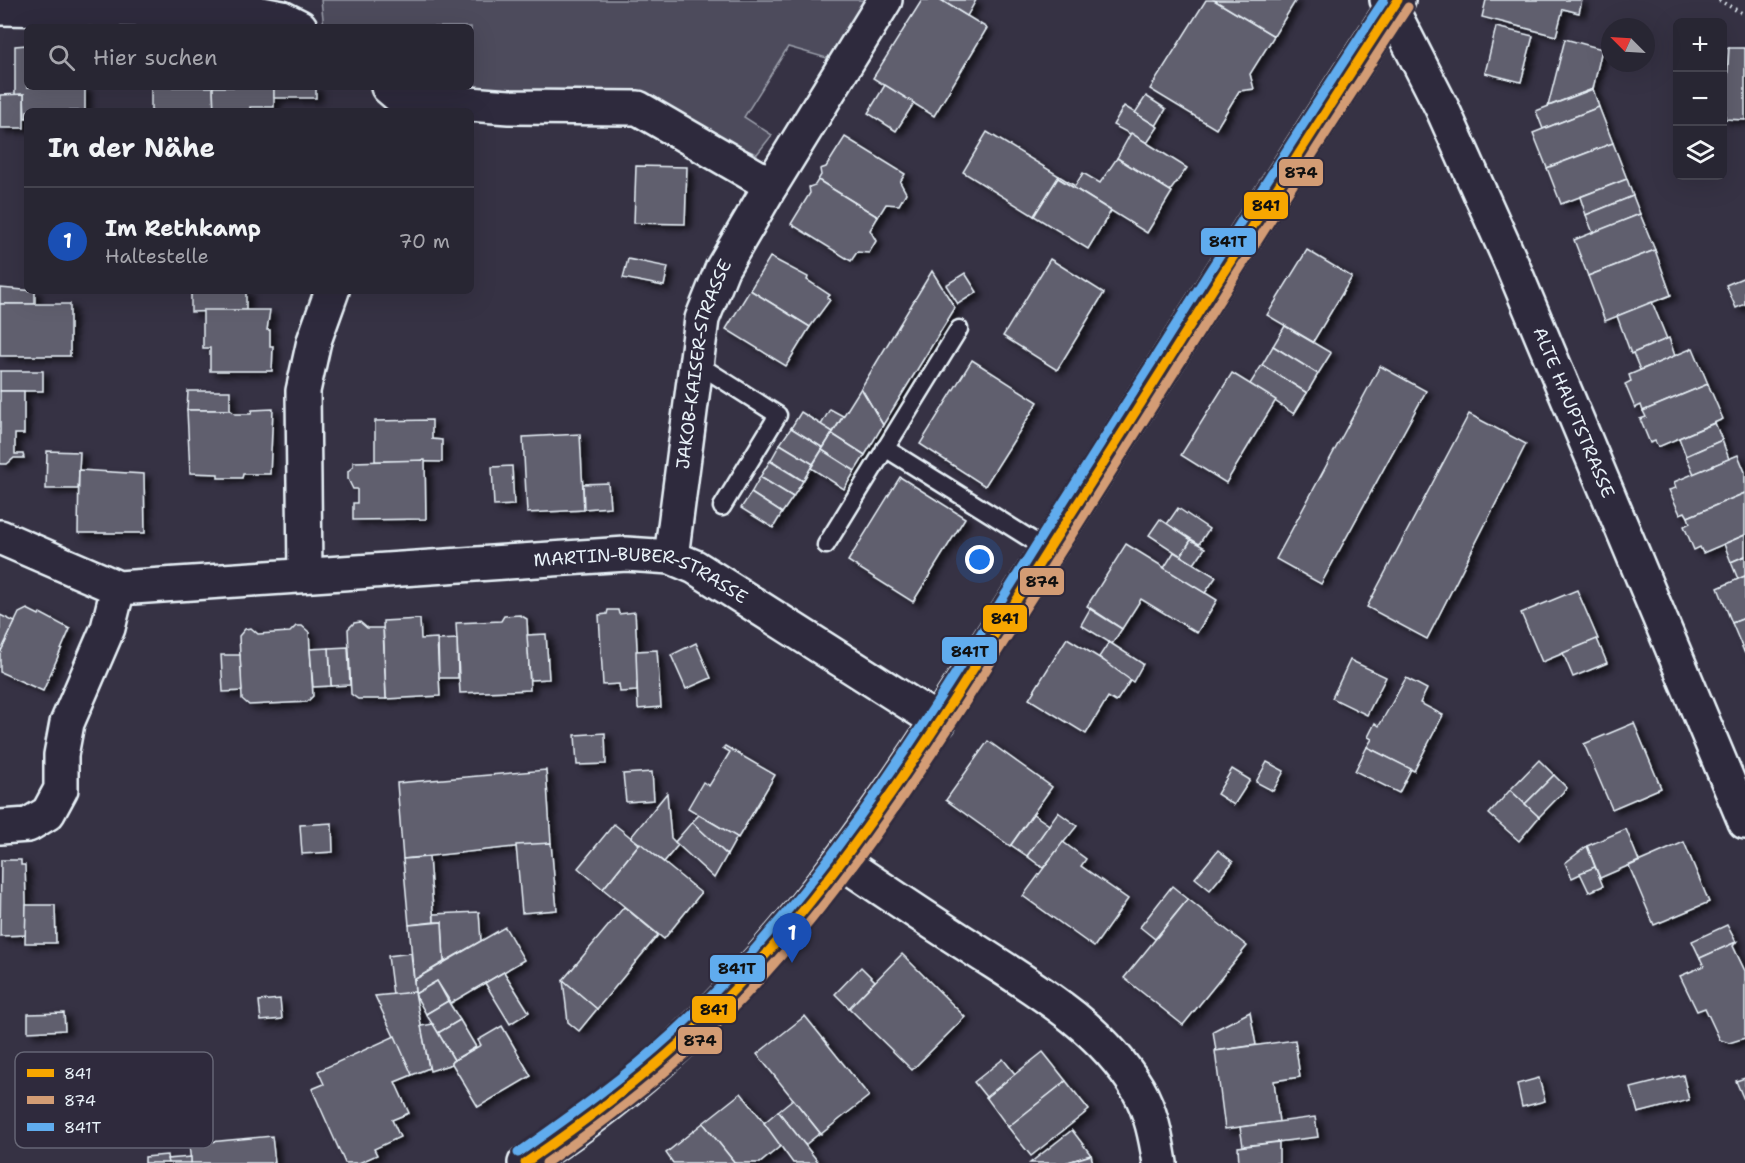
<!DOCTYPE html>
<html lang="de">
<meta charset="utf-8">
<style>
body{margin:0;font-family:"Shantell Sans",sans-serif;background:#34323f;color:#f1f3f6}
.controls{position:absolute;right:18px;top:18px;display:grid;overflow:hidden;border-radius:9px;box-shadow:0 6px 24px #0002}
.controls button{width:54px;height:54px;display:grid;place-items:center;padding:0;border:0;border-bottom:2px solid #44434e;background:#282633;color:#f1f3f6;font:30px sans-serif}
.compass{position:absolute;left:1601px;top:18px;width:54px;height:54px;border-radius:50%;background:#282633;box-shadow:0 6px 24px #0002;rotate:294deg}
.you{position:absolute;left:980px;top:560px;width:21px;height:21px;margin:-15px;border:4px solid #fff;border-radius:50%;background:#1a73e8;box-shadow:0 0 0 9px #1a73e833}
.badge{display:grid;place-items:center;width:39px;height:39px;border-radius:50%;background:#8bbbb9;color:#fff;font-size:20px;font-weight:700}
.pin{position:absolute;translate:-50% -50px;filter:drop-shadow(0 2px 3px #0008)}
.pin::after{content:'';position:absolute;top:32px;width:21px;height:18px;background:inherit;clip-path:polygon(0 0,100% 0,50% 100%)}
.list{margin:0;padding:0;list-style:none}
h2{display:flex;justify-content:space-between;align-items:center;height:78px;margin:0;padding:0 24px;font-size:26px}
h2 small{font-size:20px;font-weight:400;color:#a5a5ac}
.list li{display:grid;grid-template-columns:39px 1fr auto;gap:18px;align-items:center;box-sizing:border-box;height:108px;padding:0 24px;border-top:2px solid #44434e}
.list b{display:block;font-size:22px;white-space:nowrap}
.list p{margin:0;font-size:20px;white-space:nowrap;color:#a5a5ac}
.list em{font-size:20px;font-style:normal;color:#a5a5ac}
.icon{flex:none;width:33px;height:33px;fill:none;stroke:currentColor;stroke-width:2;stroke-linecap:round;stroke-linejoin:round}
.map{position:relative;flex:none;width:1745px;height:1163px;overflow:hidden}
.search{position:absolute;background:#282633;box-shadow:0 6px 24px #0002;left:24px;top:24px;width:450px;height:66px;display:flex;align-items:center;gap:15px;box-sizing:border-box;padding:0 21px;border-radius:9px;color:#a5a5ac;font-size:22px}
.panel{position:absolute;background:#282633;box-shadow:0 6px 24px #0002;left:24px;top:108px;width:450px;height:186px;border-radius:9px}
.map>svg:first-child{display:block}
.green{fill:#4d4b5c;stroke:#9a9eaa;stroke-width:1.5}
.building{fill:#605e6e;stroke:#e8f1f8;stroke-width:1.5;filter:url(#shadow)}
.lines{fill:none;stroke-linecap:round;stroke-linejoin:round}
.lane-casing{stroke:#e8f1f8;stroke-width:21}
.street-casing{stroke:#e8f1f8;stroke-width:38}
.secondary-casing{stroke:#e8f1f8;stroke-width:38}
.path{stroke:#e8f1f8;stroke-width:4;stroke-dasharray:1.5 4.5;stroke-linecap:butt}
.lane{stroke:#2f2a3d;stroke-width:16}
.street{stroke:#2f2a3d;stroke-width:33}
.secondary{stroke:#2f2a3d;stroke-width:33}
.bus-1-casing{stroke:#2f2a3d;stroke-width:14}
.bus-2-casing{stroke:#2f2a3d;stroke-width:14}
.bus-3-casing{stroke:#2f2a3d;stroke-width:14}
.bus-1{stroke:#f7a600;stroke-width:9}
.bus-2{stroke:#d39c74;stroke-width:9}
.bus-3{stroke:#60acee;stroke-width:9}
.labels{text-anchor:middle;stroke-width:4.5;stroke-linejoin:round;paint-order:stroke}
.street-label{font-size:18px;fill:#e8f1f8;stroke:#2f2a3d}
.key{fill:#2f2a3d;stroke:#666675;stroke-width:1.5}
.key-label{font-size:16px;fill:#e8f1f8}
.line-badge{stroke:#2f2a3d;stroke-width:2}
.pale-badge-label{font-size:16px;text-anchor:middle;font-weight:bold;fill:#111}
</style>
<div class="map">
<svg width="1745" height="1163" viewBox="0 0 1745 1163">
<defs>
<filter id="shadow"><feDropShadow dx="6" dy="4" stdDeviation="3" flood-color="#0009"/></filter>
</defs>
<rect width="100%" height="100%" fill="#363244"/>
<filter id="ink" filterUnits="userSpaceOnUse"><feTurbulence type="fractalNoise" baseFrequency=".0167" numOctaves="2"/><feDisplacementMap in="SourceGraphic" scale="12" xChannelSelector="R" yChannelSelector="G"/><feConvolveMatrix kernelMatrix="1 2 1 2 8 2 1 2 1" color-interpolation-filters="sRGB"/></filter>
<g filter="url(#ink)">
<path class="green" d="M321,0H871L830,59L788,47L744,117L772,135L757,154L731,144L650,100L436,87H471V27H324Z"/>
<g class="building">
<path d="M922,0H941L987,28L934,116L873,78Z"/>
<path d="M941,0H976L967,16Z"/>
<path d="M1206,0H1214L1274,36L1250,74L1254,89L1239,91L1216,129L1150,89Z"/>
<path d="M1214,0H1296L1274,36Z"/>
<path d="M1486,0H1582L1579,13L1563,9L1556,36L1482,17Z"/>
<path d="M1496,27L1533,36L1521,82L1485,73Z"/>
<path d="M1565,39L1602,49L1593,89L1548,106Z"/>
<path d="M27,45V87H85V111H27V118H25L24,94L15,95V46Z"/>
<path d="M1722,47L1729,48L1725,119H1722Z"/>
<path d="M1729,48H1745V120L1725,119Z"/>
<path d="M885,85L914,103L896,131L868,113Z"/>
<path d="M151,87H213L214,111H151Z"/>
<path d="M213,87H274V107H250V111H214Z"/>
<rect x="274" y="87" width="42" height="11"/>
<path d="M1593,89L1599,107L1543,129L1536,111Z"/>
<path d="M24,94V128H0V95Z"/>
<path d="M1146,96L1166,109L1156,126L1135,113Z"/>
<path d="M1124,106L1158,127L1147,143L1113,125Z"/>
<path d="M1599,107L1613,143L1547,168L1533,133Z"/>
<path d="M987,132L1059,176L1034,216L963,172Z"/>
<path d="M1131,133L1187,168L1170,191L1172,192L1117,158Z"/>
<path d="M845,137L905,174L900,182L906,193L899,205L886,204L878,217L818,180L821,175L820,169L826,167Z"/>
<path d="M1613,143L1627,179L1561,204L1547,168Z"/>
<path d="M1117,158L1172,192L1147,233L1058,178L1059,176L1075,186L1083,173L1100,183Z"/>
<path d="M636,166L687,167L685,224L634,223Z"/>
<path d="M1058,178L1111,211L1088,249L1034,216Z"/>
<path d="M1627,179L1633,196L1586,215L1580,197Z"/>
<path d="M818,180L878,217L870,230L876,241L869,253L857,252L851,261L791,224L810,193L809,187L815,185Z"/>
<path d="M1633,196L1640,214L1593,233L1586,215Z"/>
<path d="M1640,214L1655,250L1588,276L1574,240Z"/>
<path d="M1307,250L1352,277L1313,342L1267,315Z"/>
<path d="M1655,250L1671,295L1605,321L1588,276Z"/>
<path d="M770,257L808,277L807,280L830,295L827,298L830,300L810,327L750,290Z"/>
<path d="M628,259L668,267L664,286L623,278Z"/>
<path d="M1050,259L1104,293L1057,370L1003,336Z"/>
<path d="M932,271L955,308L883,425L861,388Z"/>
<path d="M965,273L977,292L958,304L946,285Z"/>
<path d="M1745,277V304L1736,308L1726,285Z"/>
<path d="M0,288L35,291V304H0Z"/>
<path d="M750,290L810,327L786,366L726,329Z"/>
<path d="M191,291H246V310L191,312Z"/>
<path d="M1652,302L1667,339L1631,354L1617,316Z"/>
<rect x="0" y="304" width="70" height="52"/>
<path d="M203,310H270L267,330H270V346H273L272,371H210V348H203Z"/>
<path d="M1285,326L1331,353L1318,374L1273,346Z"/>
<path d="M1669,338L1675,356L1640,370L1633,353Z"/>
<path d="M1273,346L1318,374L1307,393L1262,365Z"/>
<path d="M1693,348L1708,384L1643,411L1641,405L1635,408L1625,384L1631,381L1629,375Z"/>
<path d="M972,360L1038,402L985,486L920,444Z"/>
<path d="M1262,365L1307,393L1294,414L1250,384Z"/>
<path d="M1380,366L1426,391L1321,584L1276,559Z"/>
<rect x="0" y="371" width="43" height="20"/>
<path d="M1232,373L1276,400L1226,483L1181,455Z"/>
<path d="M1708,384L1723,419L1658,447L1655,441L1650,443L1640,419L1646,417L1643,411Z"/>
<path d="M861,388L883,425L865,455L832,434Z"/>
<path d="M0,391H24V434H15V454H23L24,458H14L7,464H0Z"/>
<path d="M188,391H230V410H187Z"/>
<path d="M273,409L270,474H243L242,478H218V474L190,473L187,410H230L235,414H251L252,410Z"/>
<path d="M830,409L843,416L833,432L821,425Z"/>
<path d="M801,412L833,432L823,448L791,428Z"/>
<path d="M1469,414L1526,444L1427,639L1367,607Z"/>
<path d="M432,420V439L442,440V462L375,461V421Z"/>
<path d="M1715,423L1722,440L1686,456L1679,438Z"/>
<path d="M791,428L823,448L813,464L780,444Z"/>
<path d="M580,434L584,510L527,513L523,437Z"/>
<path d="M832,434L865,455L855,471L822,450Z"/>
<path d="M1722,440L1729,459L1694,474L1686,456Z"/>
<path d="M780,444L813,464L803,481L771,460Z"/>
<path d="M822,450L855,471L844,489L811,468Z"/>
<path d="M47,451L80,452L78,489H46Z"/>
<path d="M1738,455L1745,472V493L1688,517L1685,512L1680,514L1669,490L1676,488L1674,482Z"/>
<path d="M425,460L426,519L353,520V503H357V489H353L348,479V471L353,467V462Z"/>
<path d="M770,461L803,481L793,497L760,477Z"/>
<path d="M512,466L514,505L494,506L492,467Z"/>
<path d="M79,470L144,474L145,533H78Z"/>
<path d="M760,477L793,497L782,513L751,493Z"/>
<path d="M900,477L965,518L913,602L848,561Z"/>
<path d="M608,483L610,507L584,509L583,484Z"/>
<path d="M751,493L782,513L773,528L741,508Z"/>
<path d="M1745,493V535L1703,553L1700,547L1694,550L1684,526L1690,523L1688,517Z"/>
<path d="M1178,508L1209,529L1199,544L1167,524Z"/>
<path d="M1160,519L1191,540L1181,556L1149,535Z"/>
<path d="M1745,535V556L1731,562L1724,544Z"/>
<path d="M1191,540L1205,548L1194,564L1181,556Z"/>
<path d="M1126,544L1217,600L1197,633L1141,599L1122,629L1087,606Z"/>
<path d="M1174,552L1216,577L1205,593L1164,568Z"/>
<path d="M1745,556V576L1738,579L1731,562Z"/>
<path d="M1745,576V618L1732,623L1718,588Z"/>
<path d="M1577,590L1598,639L1542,662L1521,613Z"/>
<path d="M27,609L39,615L40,613L70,629L43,691L0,672V653L19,613Z"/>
<path d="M1090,609L1122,629L1112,644L1081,625Z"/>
<path d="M608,610H618L619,614L635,612L639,683H637V691L620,692L619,684L603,685L599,615L607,614Z"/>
<path d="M0,615L15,622L0,653Z"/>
<path d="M520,615L527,619L530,690L460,693L456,623L501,621L504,616Z"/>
<path d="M1745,618V654L1732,623Z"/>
<path d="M420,619L421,639L437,638L440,696L386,699L383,621Z"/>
<path d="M360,622L367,628H383L386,699H358L351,694L348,629L354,623Z"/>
<path d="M296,626H302L309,632L313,696L307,702L249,705L242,699L239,636L245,629L251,628L258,634L290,632Z"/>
<path d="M546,634L549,679L530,680L527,635Z"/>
<path d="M1067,638L1132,678L1116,702L1108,697L1086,734L1029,699Z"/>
<path d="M457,639L458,678H439L438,640Z"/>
<path d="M1597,639L1607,663L1573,677L1563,653Z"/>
<path d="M1109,642L1143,664L1133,682L1099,657Z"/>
<path d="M696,643L711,678L686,689L671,655Z"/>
<path d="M348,647L350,685L331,686L329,648Z"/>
<path d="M329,648L331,686L313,687L310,649Z"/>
<path d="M657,650L661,707L638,709L636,651Z"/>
<path d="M221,655H240L242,691L223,692Z"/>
<path d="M1350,660L1386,677L1367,715L1332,698Z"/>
<path d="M1406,678L1427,689L1420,703L1443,715L1414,771L1367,747L1372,739L1368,737L1375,723L1379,726Z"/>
<path d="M1634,723L1661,788L1612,809L1584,744Z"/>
<path d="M605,733L606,764L577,765L575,735Z"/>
<path d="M988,741L1052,787L1010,846L946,800Z"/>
<path d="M725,746L775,775L738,838L688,808L703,782L709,786L730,752L723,748Z"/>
<path d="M1367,747L1411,769L1399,793L1355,771Z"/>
<path d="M1539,760L1554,775L1525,804L1510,790Z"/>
<path d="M1267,762L1284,771L1273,791L1256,782Z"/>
<path d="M1232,769L1250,780L1234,805L1217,794Z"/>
<path d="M546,770L551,843L403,859L397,783Z"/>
<path d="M652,772L654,800L626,802L623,774Z"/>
<path d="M1554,775L1567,788L1539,817L1525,804Z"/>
<path d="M1510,790L1539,817L1519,841L1489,814Z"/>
<path d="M667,793L671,838L678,845L664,862L631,837Z"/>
<path d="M1058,812L1077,826L1043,868L1027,856Z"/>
<path d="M1033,814L1049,825L1027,856L1011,845Z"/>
<path d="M699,815L737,837L727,855L692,822Z"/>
<path d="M692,822L727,855L714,878L675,842Z"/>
<path d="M332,823L333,852L302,854L300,825Z"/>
<path d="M614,824L639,844L603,889L578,868Z"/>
<path d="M1626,829L1639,861L1600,878L1587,846Z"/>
<path d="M1063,842L1086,859L1081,866L1128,899L1094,947L1023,896Z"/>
<path d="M1684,842L1709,902L1654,925L1629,866Z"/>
<path d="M551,843L557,910L522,913L516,845Z"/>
<path d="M640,843L701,893L664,939L603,889Z"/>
<path d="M1587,846L1595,867L1572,878L1565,863Z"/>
<path d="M1218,850L1233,862L1210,890L1195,878Z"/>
<path d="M429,857L434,922L409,925L403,859Z"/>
<path d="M1,860H21V865H25L27,935L0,936Z"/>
<path d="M1595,867L1603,886L1589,892L1580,873Z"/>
<path d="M1172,886L1188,899L1155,939L1140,927Z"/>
<path d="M1188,899L1247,946L1183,1025L1124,978Z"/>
<path d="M26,905H55L56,943H25Z"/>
<path d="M624,907L658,935L597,1009L563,980Z"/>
<path d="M479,912L481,941L444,962L442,922H434V914Z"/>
<path d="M442,922L444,962L414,980L409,925Z"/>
<path d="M1727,925L1736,942L1700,958L1692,941Z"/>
<path d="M505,927L524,960L451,1003L437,981L415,994L414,980Z"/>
<path d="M1736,942L1733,946L1745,971V1038L1729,1043L1720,1040L1705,1008L1697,1011L1680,976L1704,966L1700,958Z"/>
<path d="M411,953L415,992L393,995L388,956Z"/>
<path d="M902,954L965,1017L912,1070L849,1008Z"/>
<path d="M861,967L875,981L849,1008L835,994Z"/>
<path d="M504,972L529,1012L510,1024L485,983Z"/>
<path d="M563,980L597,1009L579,1031L568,1022Z"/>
<path d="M437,981L448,1001L426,1014L415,994Z"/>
<path d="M415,992L429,1068L412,1075L375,996Z"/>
<path d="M280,999L282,1019L261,1021L259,1001Z"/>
<path d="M448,1001L460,1020L438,1033L426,1014Z"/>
<path d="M1250,1012L1256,1045L1216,1051L1213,1031Z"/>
<path d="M64,1013L65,1030L28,1032V1014Z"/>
<path d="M805,1016L869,1096L821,1134L757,1054Z"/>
<path d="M460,1020L476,1047L454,1060L438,1033Z"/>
<path d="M433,1024L454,1060L451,1062L452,1064L430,1071L421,1026Z"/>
<path d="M502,1026L531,1076L478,1107L451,1062L481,1045L478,1040Z"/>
<path d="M395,1036L412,1075L395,1082L409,1113L392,1120L400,1137L374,1149L377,1155L359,1163H345L312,1089L324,1084L318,1071Z"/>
<path d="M1295,1040L1300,1077L1274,1081L1279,1122L1225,1129L1215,1051Z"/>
<path d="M1043,1052L1066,1081L1008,1127L986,1097Z"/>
<path d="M1003,1059L1015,1074L986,1097L974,1082Z"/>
<path d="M1683,1075L1689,1100L1638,1113L1631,1088Z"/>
<path d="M1539,1078L1545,1101L1522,1107L1517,1084Z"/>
<path d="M1745,1078V1102L1736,1081Z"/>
<path d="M1066,1081L1089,1110L1031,1156L1008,1127Z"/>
<path d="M741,1093L782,1145L760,1163H735L703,1123Z"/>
<path d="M793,1099L820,1133L805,1145L778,1111Z"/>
<path d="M778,1111L805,1145L819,1163H793L764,1123Z"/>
<path d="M1315,1117L1318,1137L1243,1146L1240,1127Z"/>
<path d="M703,1123L735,1163H673L666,1153Z"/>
<path d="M1072,1130L1091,1155L1065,1163H1030Z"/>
<path d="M272,1136L275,1163H191L189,1144Z"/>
<path d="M1279,1142V1163H1239L1238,1147Z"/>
<path d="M167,1155L168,1163H145V1157Z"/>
<path d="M1091,1155L1093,1163H1065Z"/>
<path d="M191,1157V1163H168L167,1159Z"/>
</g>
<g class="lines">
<g class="lane-casing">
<g id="lane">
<path d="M696,363L778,415L722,507"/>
<path d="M885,448L1048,550"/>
<path d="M826,545L959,329"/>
</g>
</g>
<g class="street-casing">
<g id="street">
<path id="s1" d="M1387,0L1442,108L1510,260L1745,822"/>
<path d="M0,8L251,12L282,18L300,27"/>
<path d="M388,87L402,99L509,107L638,108L771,185"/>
<path id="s2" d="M0,537L118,588L626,554L671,557L695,567L939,722"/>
<path id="s3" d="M671,557L702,319L722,269L771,185L885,0"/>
<path d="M305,575L303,391L314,341L332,291"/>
<path d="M0,827L28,825L48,813L61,789V755L67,723L108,628L118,588"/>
<path d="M842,862C885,891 928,920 972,948C1032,987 1100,1025 1138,1089C1151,1111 1156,1138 1160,1163"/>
</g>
</g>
<g class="secondary-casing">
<path id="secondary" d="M525,1163C758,1018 895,789 1038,565C1158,377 1275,186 1398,0"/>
</g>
<path class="path" d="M1719,0L1745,15"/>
<use href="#lane" class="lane"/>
<use href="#street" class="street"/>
<use href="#secondary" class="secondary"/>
<g class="bus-1-casing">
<path id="bus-1" d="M525,1163C580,1125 633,1086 682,1041C838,897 949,706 1062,528C1174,352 1284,174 1398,0"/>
</g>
<g class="bus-2-casing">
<path id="bus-2" d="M546,1163C596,1128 644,1092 689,1051C844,910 959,711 1071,536C1183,359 1293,182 1408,7"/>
</g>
<g class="bus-3-casing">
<path id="bus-3" d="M518,1153C572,1115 625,1077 674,1032C829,889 938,700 1050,523C1161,349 1270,173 1384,0"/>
</g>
<use href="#bus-1" class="bus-1"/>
<use href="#bus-2" class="bus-2"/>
<use href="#bus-3" class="bus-3"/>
</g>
</g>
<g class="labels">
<g class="street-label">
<text dy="6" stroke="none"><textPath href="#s3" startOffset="196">JAKOB-KAISER-STRASSE</textPath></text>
<text dy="6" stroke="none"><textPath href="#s1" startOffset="453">ALTE HAUPTSTRASSE</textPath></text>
<text dy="6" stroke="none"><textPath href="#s2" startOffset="657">MARTIN-BUBER-STRASSE</textPath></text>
</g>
</g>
<rect x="15" y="1052" width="198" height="96" rx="9" class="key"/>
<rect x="27" y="1069" width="27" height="8" fill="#f7a600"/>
<rect x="27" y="1096" width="27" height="8" fill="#d39c74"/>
<rect x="27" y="1123" width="27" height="8" fill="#60acee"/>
<g class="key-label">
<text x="64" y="1079">841</text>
<text x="64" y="1106">874</text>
<text x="64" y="1133">841T</text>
</g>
<g class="line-badge">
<rect x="1278" y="158" width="46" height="29" rx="6" fill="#d39c74"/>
<rect x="1243" y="191" width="46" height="29" rx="6" fill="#f7a600"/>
<rect x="1200" y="227" width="57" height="29" rx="6" fill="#60acee"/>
<rect x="1019" y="567" width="46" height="29" rx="6" fill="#d39c74"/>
<rect x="982" y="604" width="46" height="29" rx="6" fill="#f7a600"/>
<rect x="941" y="636" width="57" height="29" rx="6" fill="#60acee"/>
<rect x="709" y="954" width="57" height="29" rx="6" fill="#60acee"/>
<rect x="691" y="995" width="46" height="29" rx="6" fill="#f7a600"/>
<rect x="677" y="1026" width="46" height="29" rx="6" fill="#d39c74"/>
</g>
<g class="pale-badge-label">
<text x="1301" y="178">874</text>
<text x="1266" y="211">841</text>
<text x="1228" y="247">841T</text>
<text x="1042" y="587">874</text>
<text x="1005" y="624">841</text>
<text x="970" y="657">841T</text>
<text x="737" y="974">841T</text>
<text x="714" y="1015">841</text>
<text x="700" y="1046">874</text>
</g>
</svg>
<div class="controls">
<button>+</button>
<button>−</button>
<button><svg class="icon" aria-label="layers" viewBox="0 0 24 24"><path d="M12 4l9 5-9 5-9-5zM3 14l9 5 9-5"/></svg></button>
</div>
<svg class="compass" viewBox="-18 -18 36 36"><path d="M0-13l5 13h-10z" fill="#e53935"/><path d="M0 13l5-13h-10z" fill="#a5a5ac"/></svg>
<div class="you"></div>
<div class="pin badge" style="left:792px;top:963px;background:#1a4fb4">1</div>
<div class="search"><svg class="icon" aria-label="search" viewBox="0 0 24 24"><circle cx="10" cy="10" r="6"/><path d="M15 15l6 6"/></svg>Hier suchen</div>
<section class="panel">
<h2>In der Nähe<small></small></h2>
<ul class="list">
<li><span class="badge" style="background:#1a4fb4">1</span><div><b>Im Rethkamp</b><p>Haltestelle</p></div><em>70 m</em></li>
</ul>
</section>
</div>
